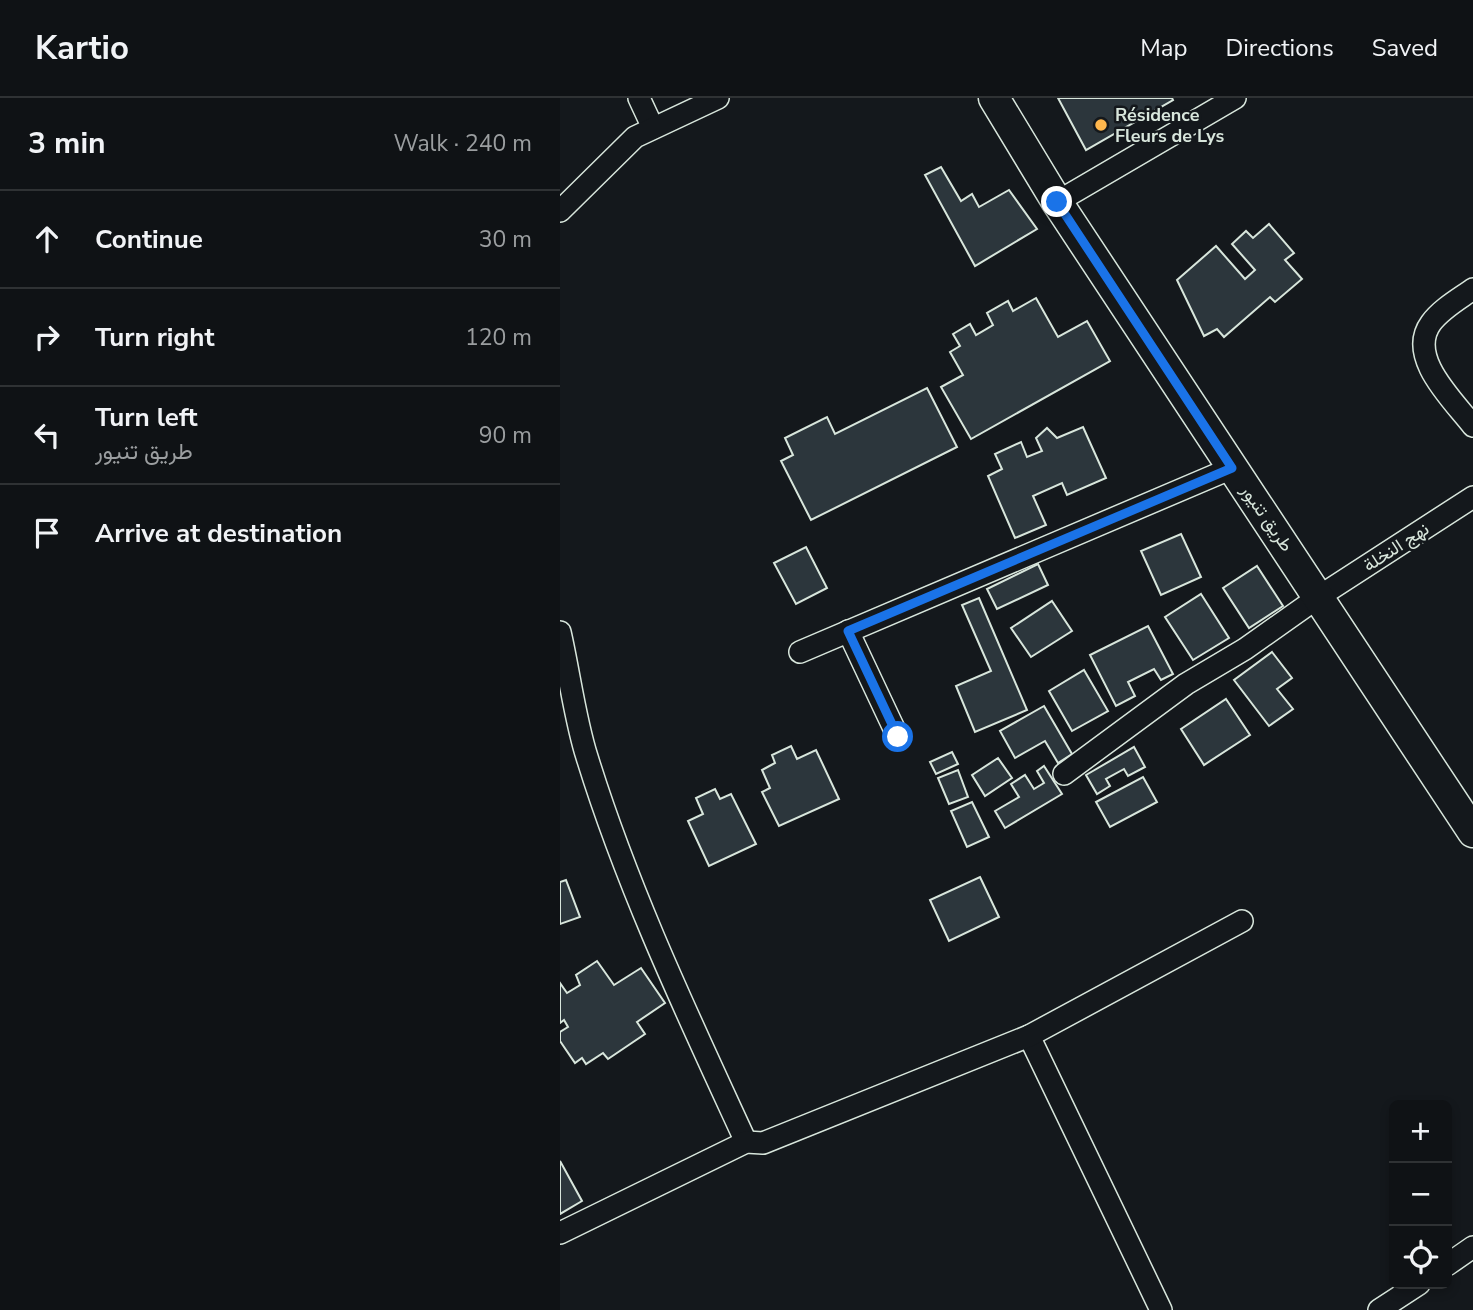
<!DOCTYPE html>
<meta charset="utf-8">
<style>
body{margin:0;font-family:"Nunito Sans",Vazirmatn,sans-serif;background:#1d2022;color:#f1f3f6}
.controls{position:absolute;right:21px;bottom:21px;display:grid;overflow:hidden;border-radius:10px;box-shadow:0 4px 10px #0003}
.controls button{width:63px;height:63px;display:grid;place-items:center;padding:0;border:0;border-bottom:2px solid #2f3234;background:#0f1215;color:#f1f3f6;font:35px sans-serif}
.stop{position:absolute;width:21px;height:21px;margin:-16px;border:5px solid #1a73e8;border-radius:50%;background:#fff}
.stop.end{background:#1a73e8;border-color:#fff;box-shadow:0 2px 7px #0008}
.list{margin:0;padding:0;list-style:none}
h2{display:flex;justify-content:space-between;align-items:center;height:91px;margin:0;padding:0 28px;font-size:30px}
h2 small{font-size:23px;font-weight:400;color:#9b9ea0}
.list li{display:grid;grid-template-columns:46px 1fr auto;gap:21px;align-items:center;box-sizing:border-box;height:98px;padding:0 28px;border-top:2px solid #2f3234}
.list b{display:block;font-size:26px;white-space:nowrap}
.list p{margin:0;font-size:23px;white-space:nowrap;color:#9b9ea0}
.list em{font-size:23px;font-style:normal;color:#9b9ea0}
.icon{flex:none;width:38px;height:38px;fill:none;stroke:currentColor;stroke-width:2;stroke-linecap:round;stroke-linejoin:round}
.map{position:relative;flex:none;width:913px;height:1212px;overflow:hidden}
header{display:flex;align-items:center;gap:42px;box-sizing:border-box;height:98px;padding:0 35px;background:#0f1215;border-bottom:2px solid #2f3234}
header strong{font-size:33px}
nav{display:flex;gap:38px;margin-inline-start:auto;font-size:24px}
main{display:flex}
aside{flex:1;background:#0f1215}
.map>svg:first-child{display:block}
.building{fill:#2c363c;stroke:#d8e6dc;stroke-width:2}
.lines{fill:none;stroke-linecap:round;stroke-linejoin:round}
.minor-casing{stroke:#d8e6dc;stroke-width:24}
.secondary-casing{stroke:#d8e6dc;stroke-width:33}
.minor{stroke:#14181c;stroke-width:21}
.secondary{stroke:#14181c;stroke-width:30}
.route{stroke:#1a73e8;stroke-width:9}
.poi-dot{fill:#ffb74d;stroke:#14181c;stroke-width:2.5}
.labels{text-anchor:middle;stroke-width:5;stroke-linejoin:round;paint-order:stroke}
.poi-label{font-size:18px;font-weight:bold;fill:#d8e6dc;stroke:#14181c;text-anchor:start}
.street-label{font-size:18px;fill:#d8e6dc;stroke:#14181c}
</style>
<header>
<strong>Kartio</strong>
<nav><a>Map</a><a>Directions</a><a>Saved</a></nav>
</header>
<main>
<aside>
<h2>3 min<small>Walk · 240 m</small></h2>
<ul class="list">
<li><svg class="icon" aria-label="ahead" viewBox="0 0 24 24"><path d="M12 20V5M6 11l6-6 6 6"/></svg><div><b>Continue</b></div><em>30 m</em></li>
<li><svg class="icon" aria-label="right" viewBox="0 0 24 24"><path d="M7 20v-9h11M14 6l5 5-5 5"/></svg><div><b>Turn right</b></div><em>120 m</em></li>
<li><svg class="icon" aria-label="left" viewBox="0 0 24 24"><path d="M17 20v-9H6M10 6l-5 5 5 5"/></svg><div><b>Turn left</b><p>طريق تنيور</p></div><em>90 m</em></li>
<li><svg class="icon" aria-label="arrive" viewBox="0 0 24 24"><path d="M6 21V4h12l-3 4 3 4H6"/></svg><div><b>Arrive at destination</b></div></li>
</ul>
</aside>
<div class="map">
<svg width="913" height="1212" viewBox="0 0 913 1212">
<rect width="100%" height="100%" fill="#14181c"/>
<g class="building">
<path d="M498,0H612L613,2L526,52Z"/>
<path d="M381,69L401,103L412,96L419,109L449,92L477,131L415,168L365,77Z"/>
<path d="M709,126L734,155L725,162L742,181L715,204L710,199L664,239L657,231L644,238L617,182L656,148L685,181L695,172L672,146L686,133L693,140Z"/>
<path d="M476,200L498,239L527,223L550,263L411,341L381,289L403,277L390,254L400,248L393,236L410,226L416,237L433,227L427,215L448,203L453,213Z"/>
<path d="M367,290L397,349L251,422L221,363L233,357L225,340L267,319L275,336Z"/>
<path d="M523,329L546,380L507,397L502,385L473,398L486,427L455,440L428,378L442,371L435,356L461,344L467,359L482,353L476,340L487,330L497,340Z"/>
<path d="M621,436L641,479L601,497L581,453Z"/>
<path d="M246,449L267,490L236,506L214,465Z"/>
<path d="M478,466L488,487L437,511L427,491Z"/>
<path d="M697,468L723,508L689,530L663,490Z"/>
<path d="M641,496L669,540L633,562L605,519Z"/>
<path d="M419,500L467,612L415,634L396,588L431,573L402,507Z"/>
<path d="M492,503L512,533L471,559L451,530Z"/>
<path d="M588,528L613,576L601,582L594,571L568,584L575,598L556,608L530,557Z"/>
<path d="M712,554L732,580L717,591L733,611L709,628L674,582Z"/>
<path d="M524,572L548,613L512,633L489,593Z"/>
<path d="M666,601L690,637L644,667L621,631Z"/>
<path d="M484,608L512,656L498,665L485,643L455,660L440,633Z"/>
<path d="M231,648L237,661L256,652L279,701L219,728L202,694L210,690L202,672L215,665L212,657Z"/>
<path d="M574,649L585,669L568,678L564,671L546,681L550,688L537,696L526,677Z"/>
<path d="M392,654L398,666L376,676L370,664Z"/>
<path d="M438,660L452,680L425,698L412,677Z"/>
<path d="M484,668L502,696L445,730L435,713L459,699L451,686L465,677L474,691L484,685L477,673Z"/>
<path d="M398,672L408,699L389,706L378,680Z"/>
<path d="M583,679L597,704L550,729L536,704Z"/>
<path d="M155,691L160,701L171,696L196,746L149,768L128,723L143,716L136,700Z"/>
<path d="M412,704L429,739L407,749L391,713Z"/>
<path d="M420,779L439,819L389,843L370,802Z"/>
<path d="M6,782L20,819L0,826V784Z"/>
<path d="M37,863L54,887L81,870L105,905L77,924L85,936L48,961L43,955L26,966L22,960L15,965L0,943V934L8,929L4,922L0,925V885L7,895L20,887L16,877Z"/>
<path d="M0,1063L22,1103L0,1116Z"/>
</g>
<g class="lines">
<g class="minor-casing">
<g id="minor">
<path d="M79,0L93,30"/>
<path d="M497,104L675,0"/>
<path d="M0,113L75,39L158,0"/>
<path d="M913,191C899,201 881,211 871,225C846,259 894,303 913,328"/>
<path d="M288,533L338,639"/>
<path d="M0,534C9,573 15,622 27,659C68,792 128,918 186,1044"/>
<path d="M240,554L672,370"/>
<path d="M504,676L626,586L685,551L760,498L913,399"/>
<path d="M469,938L601,1212"/>
<path d="M0,1135L186,1044L203,1045L469,938L682,823"/>
<path d="M887,1167L913,1149"/>
<path d="M819,1212L859,1186"/>
</g>
</g>
<g class="secondary-casing">
<path id="secondary" d="M434,0L497,104L913,734"/>
</g>
<use href="#minor" class="minor"/>
<use href="#secondary" class="secondary"/>
</g>
<g class="lines">
<path class="route" d="M338,639L288,533L672,370L497,104"/>
</g>
<circle class="poi-dot" cx="541" cy="27" r="7"/>
<g class="labels">
<g class="poi-label">
<text x="555" y="23">Résidence<tspan x="555" dy="21">Fleurs de Lys</tspan></text>
</g>
<g class="street-label">
<text transform="translate(707 420) rotate(55)" y="6">طريق تنيور</text>
<text transform="translate(836 449) rotate(-33)" y="6">نهج النخلة</text>
</g>
</g>
</svg>
<div class="controls">
<button>+</button>
<button>−</button>
<button><svg class="icon" aria-label="locate" viewBox="0 0 24 24"><circle cx="12" cy="12" r="6"/><path d="M12 2v4M12 18v4M2 12h4M18 12h4"/></svg></button>
</div>
<div class="stop" style="left:338px;top:639px"></div>
<div class="stop end" style="left:497px;top:104px"></div>
</div>
</main>
